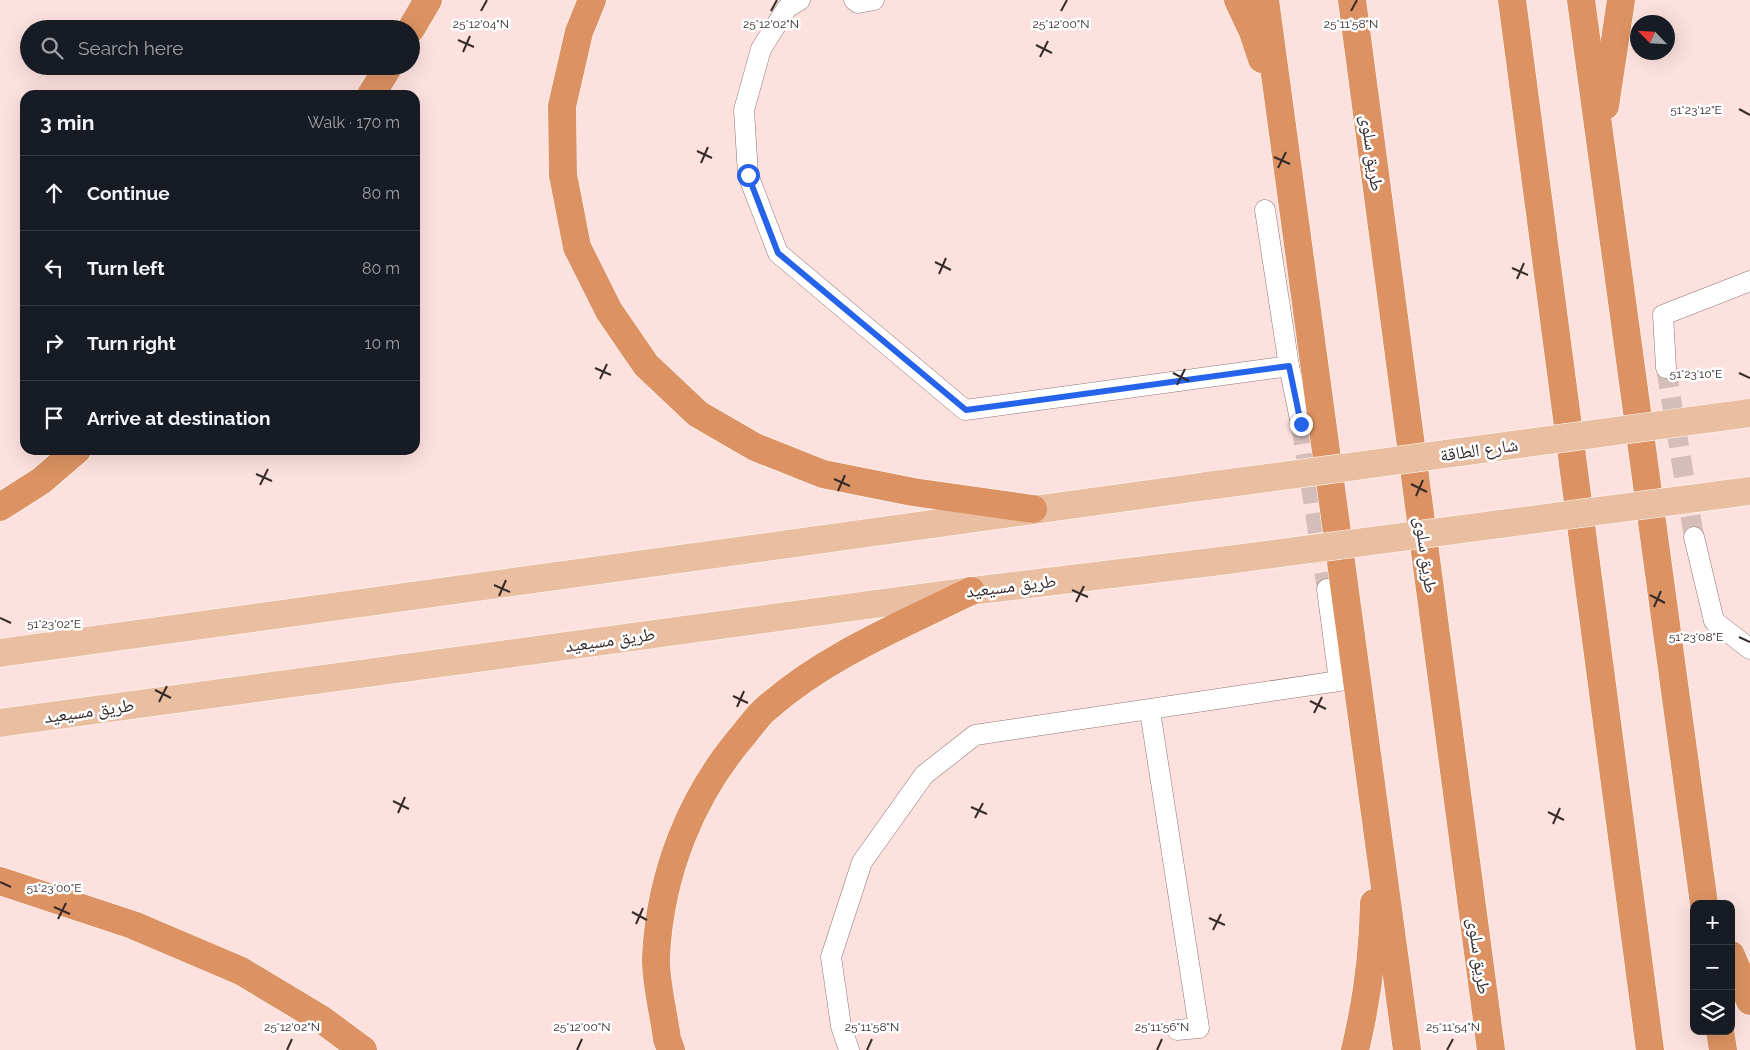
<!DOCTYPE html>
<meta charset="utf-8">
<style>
body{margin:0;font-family:Raleway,"Noto Naskh Arabic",sans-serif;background:#242831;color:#f1f3f6}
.controls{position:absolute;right:15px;bottom:15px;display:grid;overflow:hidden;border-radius:10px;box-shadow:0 5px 20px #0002}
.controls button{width:45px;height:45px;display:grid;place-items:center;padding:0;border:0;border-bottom:1px solid #363941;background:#171b24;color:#f1f3f6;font:25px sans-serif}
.compass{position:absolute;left:1630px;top:15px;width:45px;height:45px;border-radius:50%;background:#171b24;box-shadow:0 5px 20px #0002;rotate:295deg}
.stop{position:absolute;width:15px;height:15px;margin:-11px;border:4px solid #2563eb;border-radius:50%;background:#fff}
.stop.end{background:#2563eb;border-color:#fff;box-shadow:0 1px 5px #0008}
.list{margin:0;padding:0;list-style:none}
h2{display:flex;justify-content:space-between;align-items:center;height:65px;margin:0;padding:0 20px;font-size:21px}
h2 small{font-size:16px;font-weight:400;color:#9ea1a6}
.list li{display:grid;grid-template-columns:32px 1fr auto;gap:15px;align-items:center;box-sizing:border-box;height:75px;padding:0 20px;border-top:1px solid #363941}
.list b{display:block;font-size:19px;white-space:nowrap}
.list em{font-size:16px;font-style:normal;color:#9ea1a6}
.icon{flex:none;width:28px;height:28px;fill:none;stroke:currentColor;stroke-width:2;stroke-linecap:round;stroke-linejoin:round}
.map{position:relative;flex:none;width:1750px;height:1050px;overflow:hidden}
.search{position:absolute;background:#171b24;box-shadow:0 5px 20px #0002;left:20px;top:20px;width:400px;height:55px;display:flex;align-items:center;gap:12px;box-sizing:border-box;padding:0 18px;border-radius:28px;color:#9ea1a6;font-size:19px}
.panel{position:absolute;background:#171b24;box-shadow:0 5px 20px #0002;left:20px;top:90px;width:400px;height:365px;border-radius:15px}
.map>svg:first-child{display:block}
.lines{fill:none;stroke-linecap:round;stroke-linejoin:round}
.pedestrian-tunnel{stroke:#d5bdba;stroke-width:20;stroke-dasharray:20 10;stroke-linecap:butt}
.pedestrian-casing{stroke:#8f7674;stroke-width:21}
.primary-casing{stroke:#fff;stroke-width:29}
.motorway-casing{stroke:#fff;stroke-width:29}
.pedestrian{stroke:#fff;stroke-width:20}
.primary{stroke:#eabea1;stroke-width:28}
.motorway{stroke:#dc9262;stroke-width:28}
.primary-bridge-casing{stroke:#fff;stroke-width:29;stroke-linecap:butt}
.primary-bridge{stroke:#eabea1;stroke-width:28}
.route{stroke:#2563eb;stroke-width:6}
.ticks{fill:none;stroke:#362c2b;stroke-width:2}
.labels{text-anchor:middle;stroke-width:5;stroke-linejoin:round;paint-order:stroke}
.street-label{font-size:18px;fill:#362c2b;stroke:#fff}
.ticks-label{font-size:12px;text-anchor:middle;fill:#362c2b;stroke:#fff;stroke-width:5;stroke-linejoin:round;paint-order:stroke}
</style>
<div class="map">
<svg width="1750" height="1050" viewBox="0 0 1750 1050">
<rect width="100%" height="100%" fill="#fde1de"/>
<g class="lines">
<g class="pedestrian-tunnel">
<path d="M1666,368L1694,537"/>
<path d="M1301,424L1327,589"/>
</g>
<g class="pedestrian-casing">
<g id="pedestrian">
<path d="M800,0L787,8L761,49L744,110L748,175L778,253L965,410L1289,366"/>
<path d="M854,0L858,3L874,0"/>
<path d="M1265,210L1289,366L1301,424"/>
<path d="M1666,368L1663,315L1750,281"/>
<path d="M1694,537L1714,621L1750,649"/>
<path d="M1150,711L1199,1028L1177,1030"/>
<path d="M849,1050L841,1026L831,957L862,862L924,775L975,735L1339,681L1327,589"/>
</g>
</g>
<g class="primary-casing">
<g id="primary">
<path d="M0,653L1207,486"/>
<path d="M0,723L971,591L1220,561"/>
</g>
</g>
<g class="motorway-casing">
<g id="motorway">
<path d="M592,0L579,32L562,106L563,175L577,247L609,311L646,365L698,414L755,447L823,474L913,492L1033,509"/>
<path d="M1238,0L1253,32L1262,59"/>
<path d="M1265,0L1407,1050"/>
<path d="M1352,0L1491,1050"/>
<path d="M1512,0L1650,1050"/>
<path d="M1581,0L1704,904"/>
<path d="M411,29L428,0"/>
<path d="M371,95L389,66"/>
<path d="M1605,106L1621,0"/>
<path d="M0,507L41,481L77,450"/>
<path d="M0,881L133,925L241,971L321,1019L363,1050"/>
<path d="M1731,955L1750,1001"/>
<path d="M1720,1031L1723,1050"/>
<path d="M671,1050L667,1039C664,1015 655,980 656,957C660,874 691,795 745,733C752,724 759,714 768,707C826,656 902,625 971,591"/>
<path d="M1355,1050C1367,1001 1373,953 1374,903"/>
</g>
</g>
<use href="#pedestrian" class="pedestrian"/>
<use href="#primary" class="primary"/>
<use href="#motorway" class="motorway"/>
<g class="primary-bridge-casing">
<g id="primary-bridge">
<path d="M1207,486L1750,413"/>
<path d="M1220,561L1750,491"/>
</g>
</g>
<use href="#primary-bridge" class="primary-bridge"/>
</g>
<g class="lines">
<path class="route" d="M748,175L778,253L966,410L1289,366L1301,424"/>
</g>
<path class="ticks" d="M481,11L487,0M771,11L777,0M1061,11L1067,0M1351,11L1357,0M458,40L474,47M1036,45L1052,53M463,52L470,36M1040,57L1048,41M1739,109L1750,115M697,151L712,158M1274,157L1290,164M701,163L708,147M1278,168L1286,152M935,262L951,270M1512,268L1528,275M939,274L946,258M1517,279L1524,263M595,368L611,375M1173,373L1189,381M1739,373L1750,378M600,379L607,364M1177,385L1185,369M256,474L272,481M834,479L850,486M1411,484L1427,492M260,485L268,469M838,491L845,475M1416,496L1423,480M494,585L510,592M1072,590L1088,597M1650,595L1665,603M499,596L506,580M1076,602L1084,586M1654,607L1661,591M0,618L11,623M1739,637L1750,642M155,690L171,698M733,696L748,703M1310,701L1326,709M159,702L167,686M737,707L744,691M1314,713L1322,697M393,801L409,809M971,807L987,814M1548,812L1564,820M398,813L405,797M975,818L983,803M1553,824L1560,808M0,882L11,887M54,907L70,914M632,912L647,920M1209,918L1225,925M58,919L66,903M636,924L643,908M1213,930L1221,914M287,1050L292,1039M577,1050L582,1039M867,1050L872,1039M1157,1050L1162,1039M1447,1050L1453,1039"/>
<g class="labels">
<g class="street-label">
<text transform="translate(1372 153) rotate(82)" y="6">طريق سلوى</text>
<text transform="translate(1479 450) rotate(-8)" y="6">شارع الطاقة</text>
<text transform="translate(1426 555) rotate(82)" y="6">طريق سلوى</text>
<text transform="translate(1011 586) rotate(-7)" y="6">طريق مسيعيد</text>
<text transform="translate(610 640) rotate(-8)" y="6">طريق مسيعيد</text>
<text transform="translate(89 711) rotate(-8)" y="6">طريق مسيعيد</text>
<text transform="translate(1479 956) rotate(82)" y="6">طريق سلوى</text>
</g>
</g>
<g class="ticks-label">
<text x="481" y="28">25°12'04"N</text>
<text x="771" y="28">25°12'02"N</text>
<text x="1061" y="28">25°12'00"N</text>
<text x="1351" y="28">25°11'58"N</text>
<text x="1696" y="114">51°23'12"E</text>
<text x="1696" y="378">51°23'10"E</text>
<text x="54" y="628">51°23'02"E</text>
<text x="1696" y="641">51°23'08"E</text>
<text x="54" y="892">51°23'00"E</text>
<text x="292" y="1031">25°12'02"N</text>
<text x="582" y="1031">25°12'00"N</text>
<text x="872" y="1031">25°11'58"N</text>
<text x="1162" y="1031">25°11'56"N</text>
<text x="1453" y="1031">25°11'54"N</text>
</g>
</svg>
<div class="controls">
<button>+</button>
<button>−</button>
<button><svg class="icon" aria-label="layers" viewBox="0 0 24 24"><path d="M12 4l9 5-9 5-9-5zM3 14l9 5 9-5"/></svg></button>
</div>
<svg class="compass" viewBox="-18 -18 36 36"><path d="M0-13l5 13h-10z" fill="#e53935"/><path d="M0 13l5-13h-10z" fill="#9ea1a6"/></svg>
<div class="stop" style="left:748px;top:175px"></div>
<div class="stop end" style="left:1301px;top:424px"></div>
<div class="search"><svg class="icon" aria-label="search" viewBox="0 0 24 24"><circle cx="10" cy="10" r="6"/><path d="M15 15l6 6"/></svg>Search here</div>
<section class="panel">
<h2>3 min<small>Walk · 170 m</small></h2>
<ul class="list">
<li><svg class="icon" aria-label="ahead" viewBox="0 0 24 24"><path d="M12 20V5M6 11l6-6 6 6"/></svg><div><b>Continue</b></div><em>80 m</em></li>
<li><svg class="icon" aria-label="left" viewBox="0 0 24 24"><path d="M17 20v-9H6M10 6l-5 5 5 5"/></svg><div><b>Turn left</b></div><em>80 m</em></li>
<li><svg class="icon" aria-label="right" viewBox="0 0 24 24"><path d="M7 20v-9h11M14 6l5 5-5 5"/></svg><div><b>Turn right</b></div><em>10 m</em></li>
<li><svg class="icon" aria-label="arrive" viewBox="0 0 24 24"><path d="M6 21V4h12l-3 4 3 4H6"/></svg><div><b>Arrive at destination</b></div></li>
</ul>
</section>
</div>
